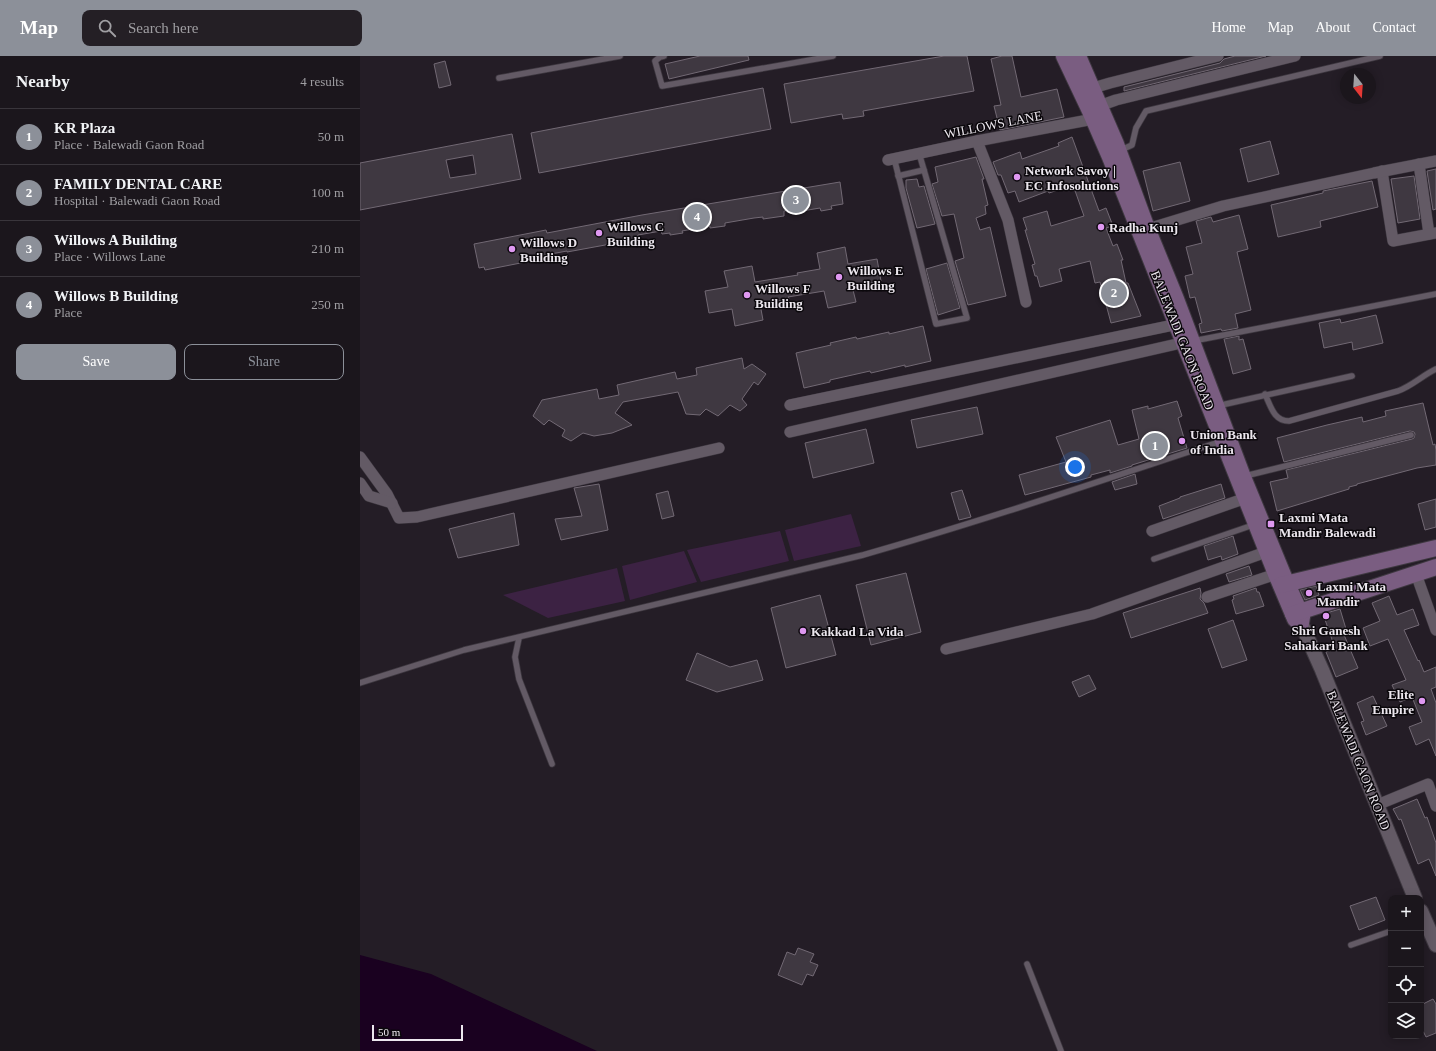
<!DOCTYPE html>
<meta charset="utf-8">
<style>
body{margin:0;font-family:"Times New Roman",serif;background:#241f25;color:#f1f3f6}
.controls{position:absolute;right:12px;bottom:12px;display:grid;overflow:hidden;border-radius:8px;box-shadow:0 2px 10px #0003}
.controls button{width:36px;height:36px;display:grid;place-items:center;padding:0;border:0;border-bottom:1px solid #39353b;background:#1b161c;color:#f1f3f6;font:20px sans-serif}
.compass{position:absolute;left:980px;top:12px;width:36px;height:36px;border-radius:50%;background:#1b161c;box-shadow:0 2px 10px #0003;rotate:163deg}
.scale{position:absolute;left:12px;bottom:10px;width:91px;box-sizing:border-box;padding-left:4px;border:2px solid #ece7ee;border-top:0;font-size:11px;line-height:14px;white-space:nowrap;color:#ece7ee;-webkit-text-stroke:3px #0b080c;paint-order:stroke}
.you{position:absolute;left:715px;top:411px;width:14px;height:14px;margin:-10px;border:3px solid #fff;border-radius:50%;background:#1a73e8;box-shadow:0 0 0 6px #1a73e833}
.badge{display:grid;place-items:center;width:26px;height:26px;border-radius:50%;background:#8c9099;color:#fff;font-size:13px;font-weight:700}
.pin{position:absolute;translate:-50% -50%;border:2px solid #fff;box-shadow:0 1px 4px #0006}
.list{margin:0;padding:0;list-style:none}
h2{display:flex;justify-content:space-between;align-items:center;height:52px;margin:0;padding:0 16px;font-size:17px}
h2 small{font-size:13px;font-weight:400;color:#a09fa3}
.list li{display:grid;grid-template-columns:26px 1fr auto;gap:12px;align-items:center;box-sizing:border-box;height:56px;padding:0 16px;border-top:1px solid #39353b}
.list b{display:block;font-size:15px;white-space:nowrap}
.list p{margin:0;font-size:13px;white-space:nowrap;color:#a09fa3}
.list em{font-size:13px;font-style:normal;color:#a09fa3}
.actions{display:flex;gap:8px;padding:12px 16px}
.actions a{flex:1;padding:9px 0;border:1px solid #8c9099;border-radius:8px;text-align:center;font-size:14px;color:#8c9099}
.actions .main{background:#8c9099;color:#fff}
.icon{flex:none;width:22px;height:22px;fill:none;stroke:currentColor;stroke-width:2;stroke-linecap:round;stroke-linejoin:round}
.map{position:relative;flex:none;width:1076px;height:995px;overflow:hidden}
header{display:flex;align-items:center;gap:24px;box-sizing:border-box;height:56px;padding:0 20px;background:#8c9099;color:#fff}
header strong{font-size:19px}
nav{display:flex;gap:22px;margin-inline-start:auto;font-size:14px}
.search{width:280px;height:36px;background:#241f25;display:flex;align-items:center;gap:10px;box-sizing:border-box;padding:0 14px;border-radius:8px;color:#a09fa3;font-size:15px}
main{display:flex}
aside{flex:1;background:#1b161c}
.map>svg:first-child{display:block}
.green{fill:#3c2243}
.water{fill:#1a0120}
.building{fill:#3f3841;stroke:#726974;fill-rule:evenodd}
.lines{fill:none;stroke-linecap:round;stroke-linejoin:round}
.service-casing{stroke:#3e3840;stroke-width:7}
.minor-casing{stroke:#3e3840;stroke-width:12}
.tertiary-casing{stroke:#3e3840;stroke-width:16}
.secondary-casing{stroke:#3e3840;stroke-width:18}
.service{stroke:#635a65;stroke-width:5.5}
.minor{stroke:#635a65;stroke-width:11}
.tertiary{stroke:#635a65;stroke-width:14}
.secondary{stroke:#7a5d81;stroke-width:16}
.poi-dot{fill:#df98f1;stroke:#0b080c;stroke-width:1.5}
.labels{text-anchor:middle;stroke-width:3;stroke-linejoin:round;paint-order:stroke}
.street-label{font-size:13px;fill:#ece7ee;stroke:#0b080c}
.poi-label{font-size:13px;font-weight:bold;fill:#ece7ee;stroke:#0b080c;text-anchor:start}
</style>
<header>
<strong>Map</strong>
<div class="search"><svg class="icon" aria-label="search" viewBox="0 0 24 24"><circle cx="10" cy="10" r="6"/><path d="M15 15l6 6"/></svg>Search here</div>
<nav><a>Home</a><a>Map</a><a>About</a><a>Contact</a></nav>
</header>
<main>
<aside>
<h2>Nearby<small>4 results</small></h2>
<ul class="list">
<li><span class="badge">1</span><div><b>KR Plaza</b><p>Place · Balewadi Gaon Road</p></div><em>50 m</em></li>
<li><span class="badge">2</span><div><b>FAMILY DENTAL CARE</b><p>Hospital · Balewadi Gaon Road</p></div><em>100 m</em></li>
<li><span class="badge">3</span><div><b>Willows A Building</b><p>Place · Willows Lane</p></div><em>210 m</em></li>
<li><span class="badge">4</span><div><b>Willows B Building</b><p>Place</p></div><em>250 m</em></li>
</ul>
<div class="actions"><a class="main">Save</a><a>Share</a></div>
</aside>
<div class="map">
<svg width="1076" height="995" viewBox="0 0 1076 995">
<rect width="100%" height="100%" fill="#241d26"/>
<g class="green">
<path d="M491,458L501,490L434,505L425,474Z"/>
<path d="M420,475L429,505L341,526L327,494Z"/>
<path d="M324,495L337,526L270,544L262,510Z"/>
<path d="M257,512L265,545L188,562L143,539Z"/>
</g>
<path class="water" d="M0,899L71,918L237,995H0Z"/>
<g class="building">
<path d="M340,0H388L389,4L309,23L305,8Z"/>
<path d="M584,0H607L614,35L503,55L504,60L483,63L482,58L431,67L424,28Z"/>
<path d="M642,0H652L661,41L697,33L704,61L640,74L634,50L641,49L631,3Z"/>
<path d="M875,0H906L764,35V31L860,7L864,3Z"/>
<path d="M85,5L91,29L79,32L74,8Z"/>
<path d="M403,32L411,73L179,117L171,77Z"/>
<path d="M152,78L161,123L0,154V107ZM113,99L116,118L90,122L86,104Z"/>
<path d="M712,81L739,155L746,152L753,170L746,172L753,190L757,188L763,204H761L766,227H768L781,260L751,267L740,226L735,227L730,205L699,213L702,225L680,231L677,220H675L672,209L675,208L665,174H667L663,162L687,155L691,170L724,160L713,129L689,137L688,135L659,146L655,135L648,137L641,119H638L633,106L660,96L662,103L699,90L698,87Z"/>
<path d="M910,85L919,118L888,126L880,93Z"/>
<path d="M616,101L624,123H622L628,149L625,150L626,158L616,162L620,174L630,171L646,240L608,249L595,205L604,202L594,158L582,160L572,128L578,126L575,111Z"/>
<path d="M820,106L830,145L793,155L783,115Z"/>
<path d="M1076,113V153L1073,154L1067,115Z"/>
<path d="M1054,120L1060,163L1038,167L1031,123Z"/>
<path d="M557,123L559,131L564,130L575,168L557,172L546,132V124Z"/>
<path d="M1012,125L1018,151L960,165L961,171L918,181L911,149L963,137V135Z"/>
<path d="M480,126L483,148L471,150L472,153L461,155L460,152L442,155V152L424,155V160L403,163V161L394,162L365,167V170L350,172V170L322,175L323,177L310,179V177L302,178L301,175L278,179V183L207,196V195L180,200L181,203L125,214L124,211L119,212L114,188L186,174L187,177L282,159Z"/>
<path d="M879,159L888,193L877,196L891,254L875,258L878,272L862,275L861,273L841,277L839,268L842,267L835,241L830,242L825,220L833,218L826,191L842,187L836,165L851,161L853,166Z"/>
<path d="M485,191L488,208L517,203L521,225L492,230L496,246L468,252L464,235L428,241L429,243L400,248L403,264L375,270L372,253L349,257L345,235L368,231L364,215L392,210L395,226L438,219L437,217L460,213L457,197Z"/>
<path d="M587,207L600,252L578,259L566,213Z"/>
<path d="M1016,259L1023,287L993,294L992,286L964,292L959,267L980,263L981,267Z"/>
<path d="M563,270L571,305L545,311V309L511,317L510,315L470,324V326L444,332L436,297L471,289L470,287L496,281L497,283L529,276V278Z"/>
<path d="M879,280V284L883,283L891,313L873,318L864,283Z"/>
<path d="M382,302L384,313L392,308L406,318L398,329L394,326L382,343L387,349L380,355L370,349L358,360L346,353L340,359L326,358L318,336L263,346L255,357L272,369L252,377L234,380L223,377L211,385L202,380L205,374L189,364L184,369L173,360L182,344L237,333L239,343L259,339L257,329L315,316L317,323L337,319L336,312Z"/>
<path d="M817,345L822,360L818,362L827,392L772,409V410L750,417V414L731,419V421L665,439L659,419L706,406L696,381L750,364L758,389L779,383L772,354L788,350V353Z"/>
<path d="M1063,347L1073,389L1075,388L1076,394V409L1057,412L997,428V429L989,431V433L917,455L910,426L928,422L926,414L1052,383L1054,382L1055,378L1054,376L1050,375L924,406L917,382L967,369L1002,361L1003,366L1026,360L1025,355Z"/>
<path d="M617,351L623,378L557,392L551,364Z"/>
<path d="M506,373L514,407L453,422L445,387Z"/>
<path d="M775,418L777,428L755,434L752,426Z"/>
<path d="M239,428L248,474L201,484L195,463L222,460L214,432Z"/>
<path d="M861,428L865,442L803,463L799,450L820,442V441Z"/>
<path d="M602,434L611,461L599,464L591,437Z"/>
<path d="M308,435L314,460L302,463L296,438Z"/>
<path d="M1076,443V471L1065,474L1058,448Z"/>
<path d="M154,457L159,489L98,502L89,473Z"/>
<path d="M873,480L878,498L862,504L861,500L848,504L844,490Z"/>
<path d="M889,510L892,519L869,526L866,518Z"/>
<path d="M546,517L561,576L511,589L496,529Z"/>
<path d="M956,530L959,539L945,544L940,534Z"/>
<path d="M840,532L841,537L840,543L844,547L848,557L771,582L763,557Z"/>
<path d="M896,532L897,536H899L904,550L876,558L872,544L874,543L873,540Z"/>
<path d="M460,539L476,599L426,612L411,552Z"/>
<path d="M1029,540L1037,559L1053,553L1059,569L1044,574L1058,605L1059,604L1064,616L1076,611V631L1071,633L1076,647V700L1069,683L1056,689L1049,671L1062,666L1052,641L1040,646L1032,629L1046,624L1028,583L1010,590L1003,572L1020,565L1012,547Z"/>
<path d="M980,553L986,573L982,574L998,612L976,621L966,596L975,592L963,558Z"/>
<path d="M873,564L887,604L862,612L848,573Z"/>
<path d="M337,597L370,611L397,604L403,624L357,636L326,624Z"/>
<path d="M729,619L736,633L719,641L712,626Z"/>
<path d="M1013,640L1027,670L1006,679L1001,666L1004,665L997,647Z"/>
<path d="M1057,743L1065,762L1067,761L1076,787V820L1069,803L1058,808L1041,763L1039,764L1033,753Z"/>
<path d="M1016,841L1025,864L999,874L990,850Z"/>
<path d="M438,892L454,898L450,906L458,909L453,920L447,918L442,929L418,919L427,896L435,899Z"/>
<path d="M1073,943L1076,948V977L1066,981L1061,971V949Z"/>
</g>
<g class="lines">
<g class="service-casing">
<g id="service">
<path d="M304,0L300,1L295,5L302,30L473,0"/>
<path d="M139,22L260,0"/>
<path d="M759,95L772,89L776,72L786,55L1020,0"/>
<path d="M534,102L576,268L607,262L559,97"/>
<path d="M538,120L564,114"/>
<path d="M833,285L1076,238"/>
<path d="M905,338C911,351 914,365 929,365L1038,335C1052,330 1063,319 1076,313"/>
<path d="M857,350L992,320"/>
<path d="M885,420L1051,379"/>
<path d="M794,503L896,468"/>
<path d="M159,582L155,601L159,623L192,708"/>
<path d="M0,627L104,594L503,499C623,465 743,424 862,385"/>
<path d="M991,889L1031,875"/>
<path d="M667,908L701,995"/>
</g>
</g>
<g class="minor-casing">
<g id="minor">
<path d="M733,32L750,27L858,0"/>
<path d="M739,50L756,44L935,0"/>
<path d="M617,85L648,164L666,246"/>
<path d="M528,104L617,85L739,62"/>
<path d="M1059,108L1069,178"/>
<path d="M1022,115L1033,185L1076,177"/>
<path d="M781,175L863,150L1014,117L1076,105"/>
<path d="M430,349L823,267"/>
<path d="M430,376L830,285"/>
<path d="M0,401L27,438L39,462L57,461L359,392"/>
<path d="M0,427L9,440L32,447"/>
<path d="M792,475L886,442"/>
<path d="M1056,518L1076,574"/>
<path d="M847,541L916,518"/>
<path d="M586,593L732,558L906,496"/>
<path d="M1017,749L1068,728L1076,750"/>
</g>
</g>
<g class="tertiary-casing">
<g id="tertiary">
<path d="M941,567L962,614L1055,842"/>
<path d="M1061,855L1076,889"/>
</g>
</g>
<g class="secondary-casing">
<g id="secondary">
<path d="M704,0L730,55L750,101L916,518L935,563L941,567L942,561L924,521L883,421L816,243L785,167L756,88L718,0"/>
<path d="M921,529L1076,492"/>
<path d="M933,558L1076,511"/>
</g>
</g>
<use href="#service" class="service"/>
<use href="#minor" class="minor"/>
<use href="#tertiary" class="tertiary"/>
<use href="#secondary" class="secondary"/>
</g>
<g class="poi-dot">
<circle cx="657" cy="121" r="4"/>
<circle cx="741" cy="171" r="4"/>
<circle cx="239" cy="177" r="4"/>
<circle cx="152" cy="193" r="4"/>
<circle cx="479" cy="221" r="4"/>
<circle cx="387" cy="239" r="4"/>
<circle cx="822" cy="385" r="4"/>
<rect x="907" y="464" width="8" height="8" rx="2"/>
<circle cx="949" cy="537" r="4"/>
<circle cx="966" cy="560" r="4"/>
<circle cx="443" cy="575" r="4"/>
<circle cx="1062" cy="645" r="4"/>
</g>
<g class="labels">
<g class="street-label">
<text transform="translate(633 68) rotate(-11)" y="5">WILLOWS LANE</text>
<text transform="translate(823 284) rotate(68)" y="5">BALEWADI GAON ROAD</text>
<text transform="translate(999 704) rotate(68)" y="5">BALEWADI GAON ROAD</text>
</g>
<g class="poi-label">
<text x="665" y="119">Network Savoy |<tspan x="665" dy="15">EC Infosolutions</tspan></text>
<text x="247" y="175">Willows C<tspan x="247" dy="15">Building</tspan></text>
<text x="749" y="176">Radha Kunj</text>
<text x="160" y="191">Willows D<tspan x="160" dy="15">Building</tspan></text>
<text x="487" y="219">Willows E<tspan x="487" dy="15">Building</tspan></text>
<text x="395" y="237">Willows F<tspan x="395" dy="15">Building</tspan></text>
<text x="830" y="383">Union Bank<tspan x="830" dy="15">of India</tspan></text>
<text x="919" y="466">Laxmi Mata<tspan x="919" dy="15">Mandir Balewadi</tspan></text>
<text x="957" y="535">Laxmi Mata<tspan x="957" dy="15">Mandir</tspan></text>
<text x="966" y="579" text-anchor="middle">Shri Ganesh<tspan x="966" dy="15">Sahakari Bank</tspan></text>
<text x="451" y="580">Kakkad La Vida</text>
<text x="1054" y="643" text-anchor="end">Elite<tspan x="1054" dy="15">Empire</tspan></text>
</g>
</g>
</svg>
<div class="controls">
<button>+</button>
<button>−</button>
<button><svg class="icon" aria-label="locate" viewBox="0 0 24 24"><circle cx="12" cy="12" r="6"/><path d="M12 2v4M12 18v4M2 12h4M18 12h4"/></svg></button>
<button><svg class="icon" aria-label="layers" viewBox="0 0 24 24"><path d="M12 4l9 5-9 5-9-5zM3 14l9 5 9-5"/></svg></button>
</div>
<svg class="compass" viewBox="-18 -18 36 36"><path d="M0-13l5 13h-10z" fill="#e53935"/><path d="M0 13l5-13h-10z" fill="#a09fa3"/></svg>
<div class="scale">50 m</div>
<div class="you"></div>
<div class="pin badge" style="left:795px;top:390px">1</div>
<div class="pin badge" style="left:754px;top:237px">2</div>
<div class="pin badge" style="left:436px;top:144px">3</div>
<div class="pin badge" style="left:337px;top:161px">4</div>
</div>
</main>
